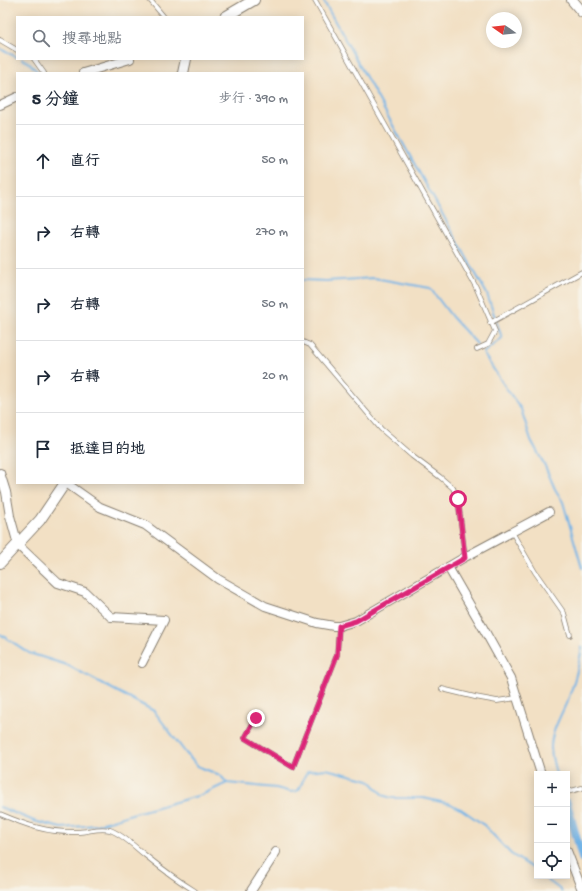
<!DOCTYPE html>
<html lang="zh-TW">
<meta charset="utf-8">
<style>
body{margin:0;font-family:"Gochi Hand","LXGW WenKai TC",sans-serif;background:#f6f6f7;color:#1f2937}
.controls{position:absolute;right:12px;bottom:12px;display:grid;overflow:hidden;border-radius:0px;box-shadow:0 2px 10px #0003}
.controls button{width:36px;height:36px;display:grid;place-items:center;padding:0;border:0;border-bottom:1px solid #e0e1e3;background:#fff;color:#1f2937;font:20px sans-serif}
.compass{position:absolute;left:486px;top:12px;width:36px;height:36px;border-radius:50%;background:#fff;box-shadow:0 2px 10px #0003;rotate:284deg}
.stop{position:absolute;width:12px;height:12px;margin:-9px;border:3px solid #db2777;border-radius:50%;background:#fff}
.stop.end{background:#db2777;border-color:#fff;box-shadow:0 1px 4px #0008}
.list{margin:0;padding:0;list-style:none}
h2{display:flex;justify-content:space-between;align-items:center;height:52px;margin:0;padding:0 16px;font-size:17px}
h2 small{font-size:13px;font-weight:400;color:#747a83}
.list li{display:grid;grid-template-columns:26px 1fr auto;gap:12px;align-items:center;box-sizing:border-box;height:72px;padding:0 16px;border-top:1px solid #e0e1e3}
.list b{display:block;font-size:15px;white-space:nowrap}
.list em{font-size:13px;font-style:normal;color:#747a83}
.icon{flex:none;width:22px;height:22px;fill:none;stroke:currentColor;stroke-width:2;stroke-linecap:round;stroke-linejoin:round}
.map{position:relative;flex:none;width:582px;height:891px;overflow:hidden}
.search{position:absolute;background:#fff;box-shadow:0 2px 10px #0003;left:16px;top:16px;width:288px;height:44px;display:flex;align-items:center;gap:10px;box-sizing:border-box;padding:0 14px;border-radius:0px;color:#747a83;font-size:15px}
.panel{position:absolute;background:#fff;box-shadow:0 2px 10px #0003;left:16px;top:72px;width:288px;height:412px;border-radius:0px}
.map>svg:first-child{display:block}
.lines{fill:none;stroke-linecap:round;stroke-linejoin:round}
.stream{stroke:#72b4e7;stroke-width:2}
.canal{stroke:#72b4e7;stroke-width:8}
.service-casing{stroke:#877e70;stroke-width:5.5}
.minor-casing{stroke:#877e70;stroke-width:10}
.tertiary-casing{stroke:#877e70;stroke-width:12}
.service{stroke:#fff;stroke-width:4}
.minor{stroke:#fff;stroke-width:8}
.tertiary{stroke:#fff;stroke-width:10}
.route{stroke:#db2777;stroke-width:5}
</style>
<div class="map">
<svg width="582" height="891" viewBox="0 0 582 891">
<rect width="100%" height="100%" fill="#f7f3e8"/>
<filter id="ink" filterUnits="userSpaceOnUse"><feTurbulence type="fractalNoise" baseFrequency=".025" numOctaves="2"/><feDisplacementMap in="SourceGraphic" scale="8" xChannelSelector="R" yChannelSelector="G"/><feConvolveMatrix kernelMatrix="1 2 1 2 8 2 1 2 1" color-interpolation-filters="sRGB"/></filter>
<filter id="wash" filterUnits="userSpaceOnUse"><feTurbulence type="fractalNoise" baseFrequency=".012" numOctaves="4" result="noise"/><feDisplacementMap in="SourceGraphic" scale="16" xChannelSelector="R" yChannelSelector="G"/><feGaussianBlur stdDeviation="0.9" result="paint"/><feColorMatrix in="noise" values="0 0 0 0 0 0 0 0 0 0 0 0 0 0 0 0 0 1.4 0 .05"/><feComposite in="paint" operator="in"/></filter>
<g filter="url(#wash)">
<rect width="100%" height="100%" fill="#f2e0c4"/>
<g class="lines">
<g class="stream">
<path d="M323,0L487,294L502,338L483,353L506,388L521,409L531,440L545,466L555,489L563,502L582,568"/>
<path d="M0,48L4,51L17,57"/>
<path d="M22,59L28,62L39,73"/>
<path d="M303,280L326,281L374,278L430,288L452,317L477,344"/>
<path d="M0,634L29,653L67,665L154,711L185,752L197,766L220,775L227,783L276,788L291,792L297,791L300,788L305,775L308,771L326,769L369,780L383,795L391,798H423L451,804L458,808L461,809L484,825L511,854L537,871"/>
<path d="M556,774C554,765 551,756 551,747C551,731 563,712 569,697C575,681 579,664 582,647"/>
<path d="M0,807L34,821L61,828L96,825L135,813L201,795L227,783"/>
<path d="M542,876L562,891"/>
</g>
<path class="canal" d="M567,803L582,858"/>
</g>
</g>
<g filter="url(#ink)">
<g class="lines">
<g class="service-casing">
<g id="service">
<path d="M150,0L164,17"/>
<path d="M315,0L476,287L495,331L488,344L477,349"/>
<path d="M0,40L17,50"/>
<path d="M34,59L44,73"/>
<path d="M490,323L582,272"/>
<path d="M303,342L310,345L381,429L412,456L440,477L453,488L458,499L465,557"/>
<path d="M512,532L535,572L564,613L570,635"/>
<path d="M442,689L475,697L497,701L517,698"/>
<path d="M256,718L245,738L293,767L337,655L339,626"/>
<path d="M567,792L582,788"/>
<path d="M0,814C26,825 47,833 77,832C88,832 99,827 110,830C122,834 135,847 145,855C161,868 177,880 195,891"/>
</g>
</g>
<g class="minor-casing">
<g id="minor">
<path d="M83,73L130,59"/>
<path d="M0,105L17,97"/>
<path d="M0,473L6,492L10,516L18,545L58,583L85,592L111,617L164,620L142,663"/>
<path d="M66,483L100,507L145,525L218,579L265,606L317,623L334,626H339L356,621L465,557L549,512"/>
<path d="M448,567L482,626L511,678L541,774"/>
<path d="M567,851L582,890"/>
<path d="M251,891L276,852"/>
</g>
</g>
<g class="tertiary-casing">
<g id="tertiary">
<path d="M572,0L582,12"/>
<path d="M225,17L254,0"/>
<path d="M183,73L186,59"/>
<path d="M0,563L40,520L65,483"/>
</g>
</g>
<use href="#service" class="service"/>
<use href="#minor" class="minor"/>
<use href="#tertiary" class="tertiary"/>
</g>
</g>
<g class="lines" filter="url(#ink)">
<path class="route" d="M256,718L245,738L293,767L337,655L339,626L356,621L465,558L458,499"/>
</g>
</svg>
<div class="controls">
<button>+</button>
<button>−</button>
<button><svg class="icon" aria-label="locate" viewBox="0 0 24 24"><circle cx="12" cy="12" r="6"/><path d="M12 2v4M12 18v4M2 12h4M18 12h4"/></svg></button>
</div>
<svg class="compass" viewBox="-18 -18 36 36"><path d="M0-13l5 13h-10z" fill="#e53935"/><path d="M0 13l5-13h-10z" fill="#747a83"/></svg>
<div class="stop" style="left:458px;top:499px"></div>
<div class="stop end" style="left:256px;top:718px"></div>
<div class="search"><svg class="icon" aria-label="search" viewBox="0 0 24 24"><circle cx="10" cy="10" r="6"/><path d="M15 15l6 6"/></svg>搜尋地點</div>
<section class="panel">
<h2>5 分鐘<small>步行 · 390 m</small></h2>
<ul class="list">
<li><svg class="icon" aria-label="ahead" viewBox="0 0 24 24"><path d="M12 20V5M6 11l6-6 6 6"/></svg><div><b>直行</b></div><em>50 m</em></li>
<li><svg class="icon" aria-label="right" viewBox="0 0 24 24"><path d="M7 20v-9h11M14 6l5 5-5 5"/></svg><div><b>右轉</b></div><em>270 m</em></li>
<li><svg class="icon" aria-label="right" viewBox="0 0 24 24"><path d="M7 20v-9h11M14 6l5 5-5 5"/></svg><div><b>右轉</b></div><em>50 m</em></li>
<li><svg class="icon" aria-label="right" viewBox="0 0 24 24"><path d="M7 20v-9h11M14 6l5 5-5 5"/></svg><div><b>右轉</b></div><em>20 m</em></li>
<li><svg class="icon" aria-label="arrive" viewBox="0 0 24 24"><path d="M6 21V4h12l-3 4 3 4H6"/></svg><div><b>抵達目的地</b></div></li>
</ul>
</section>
</div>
